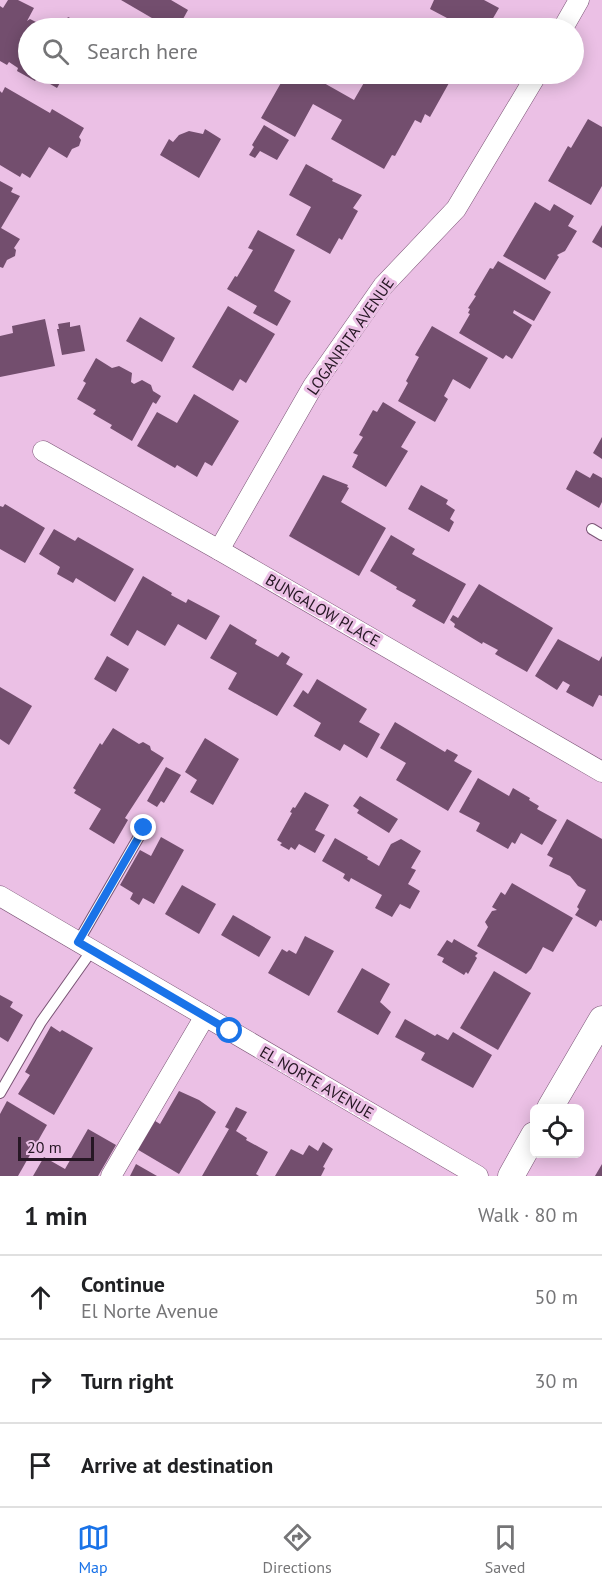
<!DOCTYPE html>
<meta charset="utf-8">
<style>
body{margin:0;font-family:"PT Sans",sans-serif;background:#f6f6f6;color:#202124}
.controls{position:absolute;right:18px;bottom:18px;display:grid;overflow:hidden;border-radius:9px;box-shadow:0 3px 15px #0003}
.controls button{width:54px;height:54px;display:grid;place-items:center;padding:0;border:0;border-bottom:2px solid #e0e0e0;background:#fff;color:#202124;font:30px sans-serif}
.scale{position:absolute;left:18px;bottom:15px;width:76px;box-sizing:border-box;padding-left:6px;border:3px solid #261724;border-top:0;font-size:16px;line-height:21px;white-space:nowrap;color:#261724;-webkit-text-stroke:4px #ebc0e5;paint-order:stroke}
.stop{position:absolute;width:18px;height:18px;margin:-14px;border:4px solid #1a73e8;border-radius:50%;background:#fff}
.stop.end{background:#1a73e8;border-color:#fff;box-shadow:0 2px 6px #0008}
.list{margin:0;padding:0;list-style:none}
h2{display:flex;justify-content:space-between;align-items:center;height:78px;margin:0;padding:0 24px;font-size:26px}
h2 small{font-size:20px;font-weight:400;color:#757577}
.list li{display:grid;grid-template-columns:39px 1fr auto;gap:18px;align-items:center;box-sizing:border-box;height:84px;padding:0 24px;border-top:2px solid #e0e0e0}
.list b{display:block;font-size:22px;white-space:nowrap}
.list p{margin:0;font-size:20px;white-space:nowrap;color:#757577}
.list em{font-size:20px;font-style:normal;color:#757577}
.icon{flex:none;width:33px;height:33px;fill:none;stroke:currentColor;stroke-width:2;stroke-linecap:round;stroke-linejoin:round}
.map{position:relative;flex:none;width:602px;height:1176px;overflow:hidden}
.search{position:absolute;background:#fff;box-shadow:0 3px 15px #0003;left:18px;right:18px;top:18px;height:66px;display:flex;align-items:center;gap:15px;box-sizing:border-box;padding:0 21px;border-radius:33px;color:#757577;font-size:22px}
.sheet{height:330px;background:#fff}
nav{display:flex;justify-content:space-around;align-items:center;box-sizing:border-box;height:84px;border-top:2px solid #e0e0e0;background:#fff;font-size:16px;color:#757577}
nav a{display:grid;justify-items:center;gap:3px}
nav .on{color:#1a73e8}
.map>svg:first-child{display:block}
.building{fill:#734e6e}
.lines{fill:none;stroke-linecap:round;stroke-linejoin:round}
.service-casing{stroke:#7a5475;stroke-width:12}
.minor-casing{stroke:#7a5475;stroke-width:21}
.tertiary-casing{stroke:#7a5475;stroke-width:27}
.service{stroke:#fff;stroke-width:10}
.minor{stroke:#fff;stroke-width:20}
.tertiary{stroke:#fff;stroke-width:26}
.route{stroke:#1a73e8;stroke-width:8}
.labels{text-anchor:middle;stroke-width:6;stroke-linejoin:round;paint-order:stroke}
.street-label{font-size:16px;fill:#261724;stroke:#ebc0e5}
</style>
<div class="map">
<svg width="602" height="1176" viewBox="0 0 602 1176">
<rect width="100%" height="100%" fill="#ebc0e5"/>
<g class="building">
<path d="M8,0H18L34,8L27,21L30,19L48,28H28V74H65L57,88L38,77L35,81L17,71L18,68L9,62L7,65L0,61V6L3,8Z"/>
<path d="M121,0H171L188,10L178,28H169Z"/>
<path d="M434,0H484L499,8L492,20L495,21L491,28H441L447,18L430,9Z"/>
<path d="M68,17L90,28H61Z"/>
<path d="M286,74H308L354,100L369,74H431L449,83L430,117L425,114L421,123L415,120L395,156L392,155L384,169L331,139L342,120L313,104L295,137L261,118Z"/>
<path d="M5,87L50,113L52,109L84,128L79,137L81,140L79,146L72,149L67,158L49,147L30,178L22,173L20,177L0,165V91L2,93Z"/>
<path d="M588,119L602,127V186L591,205L548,181L568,146L571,148Z"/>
<path d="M264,125L289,140L277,160L260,151L255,158L249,155L254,147L252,145Z"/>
<path d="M205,129L221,139L199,178L160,155L169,139L173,142L179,135L189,131L203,134Z"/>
<path d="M306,164L333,179L332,181L362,195L353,208L358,211L342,240L339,238L330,254L296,235L311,207L289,195Z"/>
<path d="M0,181L13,188L11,192L20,196L1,228L20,239L14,248L16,250L15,256L7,260L3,268L0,267Z"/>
<path d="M535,202L550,211L554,204L574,216L568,226L577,231L565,251L557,255L559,257L545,280L503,256Z"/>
<path d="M602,225V248L592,242Z"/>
<path d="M258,230L295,250L274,291L291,301L277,326L253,313L257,306L227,289L235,276L237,277L253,250L248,248Z"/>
<path d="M498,261L551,292L534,321L514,310L513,313L532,325L512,359L506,355L503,359L459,333L470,314L468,313L470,309L468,308L476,296L474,295L490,268L493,269Z"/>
<path d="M228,306L275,334L246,383L240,379L233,391L192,367Z"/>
<path d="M140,317L175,338L162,362L126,341Z"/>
<path d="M45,319L55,366L0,377V336L13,333L12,326Z"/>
<path d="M70,322V327L80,325L85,351L62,355L57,329H59L58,324Z"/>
<path d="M432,326L488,358L470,389L453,379L444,396L448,399L435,422L398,401L408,383L406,381L419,357L415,355Z"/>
<path d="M96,358L112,368L119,366L132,373L131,382L134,384L142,380L151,385L153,391L161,396L156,404L153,402L132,441L110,428L112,425L93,414L96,410L77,399L86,383L83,381Z"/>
<path d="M194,394L239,421L212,466L205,462L197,477L177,465L175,468L137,446L157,412L177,423Z"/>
<path d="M383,402L416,422L401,447L408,451L386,487L352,467L358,455L353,453L363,437L359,435L373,410L377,412Z"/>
<path d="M602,437V459L593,453Z"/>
<path d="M576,470L590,478L593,473L602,478V502L599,508L566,489Z"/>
<path d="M323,475L348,485L347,487L349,488L341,502L386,528L359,576L289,536Z"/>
<path d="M421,485L448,500L446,504L455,510L450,519L454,522L449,532L408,509Z"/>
<path d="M5,504L45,528L25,563L0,549V506L3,507Z"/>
<path d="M54,529L75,541L78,537L134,569L115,602L76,578L73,583L57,574L60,567L39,554Z"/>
<path d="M391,535L415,549L412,554L466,584L444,624L412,606L416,600L396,589L397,587L370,571Z"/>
<path d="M143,576L172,593L171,595L186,603L188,599L220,616L206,640L178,624L165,646L137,630L128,646L110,635Z"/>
<path d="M479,584L553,628L527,672L495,654L498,650L483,642L482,644L454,627L455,624L450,620L453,615L458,618Z"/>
<path d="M230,624L257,640L255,644L278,657L282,652L290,657L286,664L303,674L277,716L228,689L237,673L210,658Z"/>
<path d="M558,639L599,661L602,656V696L599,695L593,707L566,692L570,685L563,681L557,690L535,676Z"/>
<path d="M107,656L129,669L116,692L94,679Z"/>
<path d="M317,679L367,709L359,722L380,734L367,758L344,744L340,751L314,736L321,723L293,706L303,690L308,694Z"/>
<path d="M0,687L32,706L9,745L0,739Z"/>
<path d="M395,722L445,752L447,749L458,755L454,761L472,771L448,811L396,780L406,763L380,748Z"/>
<path d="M113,728L139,744L143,742L150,746L151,750L164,758L125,818L128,820L114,844L89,829L101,809L74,793L76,790L73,788L100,743L102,745Z"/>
<path d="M205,738L239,759L213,805L190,792L197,780L185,772Z"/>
<path d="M166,767L181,775L164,803L161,801L157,807L147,801Z"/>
<path d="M478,778L509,796L513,788L530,798L529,800L539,806L537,809L557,820L542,845L521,833L515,844L512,842L508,849L476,831L480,823L459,812Z"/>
<path d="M305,792L329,805L315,830L325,835L315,853L299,844L295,850L291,847L289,850L280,845L282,843L277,840L292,813L290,812L293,807L295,808Z"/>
<path d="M360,796L398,819L389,833L357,813L359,810L353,806Z"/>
<path d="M567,819L602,839V921L600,920L596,927L575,915L579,909L577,907L586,890L578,886L570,876L549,866L553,858L547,855Z"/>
<path d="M161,837L184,850L154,904L143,898L139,905L130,899L133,893L120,885L140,850L151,856Z"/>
<path d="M335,838L368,857L367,859L379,866L391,844L401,839L421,851L411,868L416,870L408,884L420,891L410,909L400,904L392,917L375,908L382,895L351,878L349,882L343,878L345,874L322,861Z"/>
<path d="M512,883L573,918L553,952L543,947L531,969L526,974L477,946L488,927L485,922L492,911L497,910L492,907L501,892L505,895Z"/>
<path d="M182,885L216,904L199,934L165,914Z"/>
<path d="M233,915L271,937L259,957L221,935Z"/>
<path d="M305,936L334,951L309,996L268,973L282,949L287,952L289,950L296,954Z"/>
<path d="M454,939L478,953L475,956L477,958L468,974L466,972L464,975L442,962L444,958L437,955L447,940L452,943Z"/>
<path d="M362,968L390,984L380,1002L391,1012L378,1035L337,1012Z"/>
<path d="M494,971L531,993L498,1050L460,1028Z"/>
<path d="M0,995L13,1002L10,1007L23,1015L8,1042L0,1037Z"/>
<path d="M405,1019L435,1036L437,1034L448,1040L453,1032L492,1055L473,1088L421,1060L425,1053L395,1037Z"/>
<path d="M51,1026L60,1032L62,1030L93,1048L54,1115L18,1094L30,1075L25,1072Z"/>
<path d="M179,1091L199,1100L216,1112L179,1174L135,1148L152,1119L160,1124Z"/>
<path d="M7,1101L47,1125L18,1176H0V1114Z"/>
<path d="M236,1107L247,1112L236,1131L247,1138L246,1140L268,1152L256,1174L259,1176H202L229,1129L225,1127Z"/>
<path d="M88,1129L116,1145L98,1176H33L44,1157L65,1169Z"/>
<path d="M323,1142L333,1149L323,1167L325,1168L321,1176H275L291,1149L303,1155L309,1145L318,1151Z"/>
<path d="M136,1164L157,1176H130Z"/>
<path d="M602,1164V1176H595Z"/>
</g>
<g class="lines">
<g class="service-casing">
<g id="service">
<path d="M592,529L602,535"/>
<path d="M78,942L144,828"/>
<path d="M0,1093L41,1022L92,950"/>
</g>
</g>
<g class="minor-casing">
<g id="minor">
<path d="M563,28L579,0"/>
<path d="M43,451L219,550L602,772"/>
<path d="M219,550L313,386L383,286L456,209L537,74"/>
<path d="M0,896L478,1176"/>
<path d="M111,1176L205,1016"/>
</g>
</g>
<g class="tertiary-casing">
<g id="tertiary">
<path d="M550,1108L602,1019"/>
<path d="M511,1176L534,1135"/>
</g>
</g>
<use href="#service" class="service"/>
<use href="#minor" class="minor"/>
<use href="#tertiary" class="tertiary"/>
</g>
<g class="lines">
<path class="route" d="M144,828L78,942L230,1031"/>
</g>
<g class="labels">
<g class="street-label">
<text transform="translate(350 336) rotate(-55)" y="6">LOGANRITA AVENUE</text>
<text transform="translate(323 610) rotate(30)" y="6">BUNGALOW PLACE</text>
<text transform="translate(317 1082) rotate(30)" y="6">EL NORTE AVENUE</text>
</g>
</g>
</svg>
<div class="controls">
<button><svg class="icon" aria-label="locate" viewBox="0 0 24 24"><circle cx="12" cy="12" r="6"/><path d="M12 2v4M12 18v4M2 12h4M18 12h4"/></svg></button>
</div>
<div class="scale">20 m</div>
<div class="stop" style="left:230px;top:1031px"></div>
<div class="stop end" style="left:144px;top:828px"></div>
<div class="search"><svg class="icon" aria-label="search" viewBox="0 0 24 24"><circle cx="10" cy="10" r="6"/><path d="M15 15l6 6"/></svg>Search here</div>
</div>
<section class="sheet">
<h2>1 min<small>Walk · 80 m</small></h2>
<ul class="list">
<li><svg class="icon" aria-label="ahead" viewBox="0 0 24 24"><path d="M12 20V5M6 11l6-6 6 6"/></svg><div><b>Continue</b><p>El Norte Avenue</p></div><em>50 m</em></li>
<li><svg class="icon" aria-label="right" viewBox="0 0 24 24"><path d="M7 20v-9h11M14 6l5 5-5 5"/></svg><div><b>Turn right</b></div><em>30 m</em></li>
<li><svg class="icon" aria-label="arrive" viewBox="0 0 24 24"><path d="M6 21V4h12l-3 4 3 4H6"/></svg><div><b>Arrive at destination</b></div></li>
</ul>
</section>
<nav>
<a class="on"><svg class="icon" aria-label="map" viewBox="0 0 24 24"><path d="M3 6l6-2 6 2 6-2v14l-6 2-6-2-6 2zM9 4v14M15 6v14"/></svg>Map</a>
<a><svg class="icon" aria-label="directions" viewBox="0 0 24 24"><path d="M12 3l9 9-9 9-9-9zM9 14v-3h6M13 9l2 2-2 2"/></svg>Directions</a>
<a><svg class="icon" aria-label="saved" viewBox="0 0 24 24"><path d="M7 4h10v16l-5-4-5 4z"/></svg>Saved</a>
</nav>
